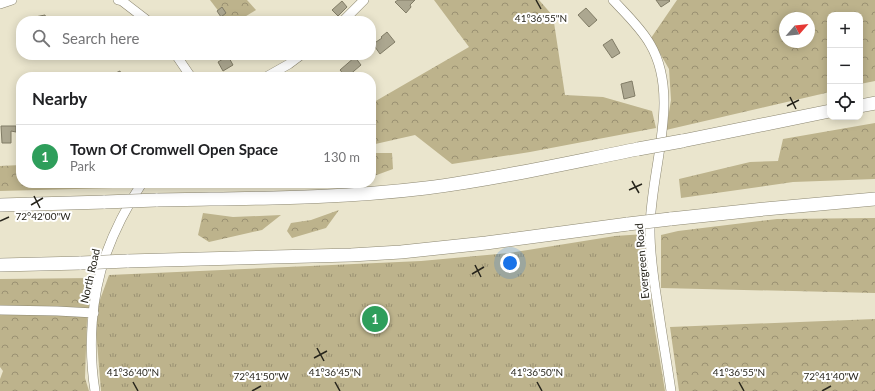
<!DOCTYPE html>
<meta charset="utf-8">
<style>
body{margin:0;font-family:Lato,sans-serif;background:#f6f6f6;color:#202124}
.controls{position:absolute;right:12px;top:12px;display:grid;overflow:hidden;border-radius:8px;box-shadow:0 2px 10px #0003}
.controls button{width:36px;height:36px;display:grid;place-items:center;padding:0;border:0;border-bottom:1px solid #e0e0e0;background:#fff;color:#202124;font:20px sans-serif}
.compass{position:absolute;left:779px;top:12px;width:36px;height:36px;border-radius:50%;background:#fff;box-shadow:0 2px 10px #0003;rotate:62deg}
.you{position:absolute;left:510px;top:263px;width:14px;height:14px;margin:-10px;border:3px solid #fff;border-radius:50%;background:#1a73e8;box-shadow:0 0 0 6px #1a73e833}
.badge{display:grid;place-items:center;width:26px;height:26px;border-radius:50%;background:#ea580c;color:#fff;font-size:13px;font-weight:700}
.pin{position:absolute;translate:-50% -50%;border:2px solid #fff;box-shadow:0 1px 4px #0006}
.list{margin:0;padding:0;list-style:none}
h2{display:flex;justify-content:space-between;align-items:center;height:52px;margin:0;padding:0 16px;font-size:17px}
h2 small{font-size:13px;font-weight:400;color:#757577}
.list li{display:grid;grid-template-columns:26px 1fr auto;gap:12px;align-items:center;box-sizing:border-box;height:64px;padding:0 16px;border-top:1px solid #e0e0e0}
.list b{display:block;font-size:15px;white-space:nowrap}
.list p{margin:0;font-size:13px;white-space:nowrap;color:#757577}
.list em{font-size:13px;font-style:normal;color:#757577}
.icon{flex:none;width:22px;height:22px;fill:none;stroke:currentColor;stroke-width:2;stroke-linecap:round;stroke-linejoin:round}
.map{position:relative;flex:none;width:875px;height:391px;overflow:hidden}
.search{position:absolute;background:#fff;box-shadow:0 2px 10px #0003;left:16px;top:16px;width:360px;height:44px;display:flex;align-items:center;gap:10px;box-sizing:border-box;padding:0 14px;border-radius:16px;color:#757577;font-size:15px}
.panel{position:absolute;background:#fff;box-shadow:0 2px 10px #0003;left:16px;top:72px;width:360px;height:116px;border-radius:16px}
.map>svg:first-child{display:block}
.forest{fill:url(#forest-crowns);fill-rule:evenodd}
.park{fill:url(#park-tufts)}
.building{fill:#aca790;stroke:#817c66}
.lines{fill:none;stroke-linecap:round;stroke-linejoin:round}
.minor-casing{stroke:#8c8771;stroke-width:10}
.highway-casing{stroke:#8c8771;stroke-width:14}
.minor{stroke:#fff;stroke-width:9}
.highway{stroke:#fff;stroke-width:13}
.highway-bridge-casing{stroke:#8c8771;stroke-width:14;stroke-linecap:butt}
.highway-bridge{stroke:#fff;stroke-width:13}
.ticks{fill:none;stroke:#27251c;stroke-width:1.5}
.labels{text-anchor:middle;stroke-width:4;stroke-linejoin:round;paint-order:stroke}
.street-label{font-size:11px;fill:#27251c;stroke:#fff}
.ticks-label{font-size:10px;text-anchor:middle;fill:#27251c;stroke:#fff;stroke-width:4;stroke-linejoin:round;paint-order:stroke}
</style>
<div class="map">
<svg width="875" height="391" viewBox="0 0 875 391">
<defs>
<pattern id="forest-crowns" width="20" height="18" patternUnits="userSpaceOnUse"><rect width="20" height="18" fill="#bdb38c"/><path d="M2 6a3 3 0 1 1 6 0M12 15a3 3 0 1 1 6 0" fill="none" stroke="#9a9172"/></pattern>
<pattern id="park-tufts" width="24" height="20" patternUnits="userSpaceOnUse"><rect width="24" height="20" fill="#bdb38c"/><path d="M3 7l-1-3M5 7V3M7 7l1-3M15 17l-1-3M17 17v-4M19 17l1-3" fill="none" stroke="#9a9172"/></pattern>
</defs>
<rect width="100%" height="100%" fill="#eae5cd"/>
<g class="forest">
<path d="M210,0H247L256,10L238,21H226Z"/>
<path d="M434,0H539L553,16L565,95L603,97L652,111L656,128L530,152L452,164L415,135L371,145V102H374L469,47Z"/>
<path d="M677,0H875V81L860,84V15H830V92L666,130L671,100L669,69L651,38ZM785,18H809V42H785Z"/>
<path d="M875,123V179L793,182L681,198L679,179L750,162L778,161L783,139Z"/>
<path d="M371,147L376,153H392L393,169L374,176L371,174Z"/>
<path d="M21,165V183H111L113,188L0,191V166Z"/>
<path d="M339,210L326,228L292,238L287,231L291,223L311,220Z"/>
<path d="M203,213L233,217L281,215L262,230L209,242L198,235Z"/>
<path d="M875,218V293L661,288V235L678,231L777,219Z"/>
<path d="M94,278L87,319L85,378L89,391H0V379L3,371L0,367V279Z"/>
<path d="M875,319V391H679L670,327Z"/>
</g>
<path class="park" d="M645,234L646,262L651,306L665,391H101L96,330L97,308L109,275L421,261L509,253L615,236Z"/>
<g class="building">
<path d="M398,0H415L410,5L411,7L406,13L395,2Z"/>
<path d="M656,0H669L670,1L661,7Z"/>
<path d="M342,1L347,7L338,16L332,10Z"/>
<path d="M222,7L226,13L221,17L217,11Z"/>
<path d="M586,8L597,20L589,27L578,15Z"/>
<path d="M45,15L47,21H31L30,18Z"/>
<path d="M387,32L395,42L380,54L373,44L382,38L381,37Z"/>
<path d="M612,39L620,53L612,58L603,45Z"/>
<path d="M228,56L233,65L223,71L218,62Z"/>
<path d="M355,57L361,65L347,77H346L340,70Z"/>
<path d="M120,71L122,77H107Z"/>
<path d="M632,81L635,96L624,99L621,84Z"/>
<path d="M1,126H16V132L11,131V143H2Z"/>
</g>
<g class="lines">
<g class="minor-casing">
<g id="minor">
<path d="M118,0L122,1L148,21"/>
<path d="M613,0C626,14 641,28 650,44C682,98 649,173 650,232C650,257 654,282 658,307C662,335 667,363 671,391"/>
<path d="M0,4L12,0"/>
<path d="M343,21L364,0"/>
<path d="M176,55L191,77"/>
<path d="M266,77L289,64L301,55"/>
<path d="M0,310L57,311L94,313"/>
<path d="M95,391C88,347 91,297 106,254C115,229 127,206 142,183"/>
</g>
</g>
<g class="highway-casing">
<g id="highway">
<path d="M860,106L875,103"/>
<path d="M682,141L830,111"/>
<path d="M156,200C246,198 336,199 426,188C497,179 567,163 638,149"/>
<path d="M0,205L105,202"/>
<path d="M670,219L765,209L875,199"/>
<path d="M127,261L351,255L401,252L486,243L628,224"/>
<path d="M0,265L81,263"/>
</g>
</g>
<use href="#minor" class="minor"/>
<use href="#highway" class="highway"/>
<g class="highway-bridge-casing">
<g id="highway-bridge">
<path d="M638,149L682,141"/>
<path d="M105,202L156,200"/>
<path d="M628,224L670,219"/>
<path d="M81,263L127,261"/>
</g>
</g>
<use href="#highway-bridge" class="highway-bridge"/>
</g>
<path class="ticks" d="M536,0L541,9M790,97L796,109M787,106L799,100M632,181L639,193M629,190L642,184M34,196L40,208M31,205L43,198M0,221L9,217M475,265L481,277M472,274L484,267M317,348L324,361M314,358L327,351M133,382L138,391M335,382L340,391M537,382L542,391M739,382L744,391M252,391L261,386M822,391L831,386"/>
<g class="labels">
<g class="street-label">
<text transform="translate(642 261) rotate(-95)" y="4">Evergreen Road</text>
<text transform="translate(90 276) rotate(-77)" y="4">North Road</text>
</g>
</g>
<g class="ticks-label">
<text x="541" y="22">41°36'55"N</text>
<text x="43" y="220">72°42'00"W</text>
<text x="133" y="376">41°36'40"N</text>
<text x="335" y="376">41°36'45"N</text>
<text x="537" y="376">41°36'50"N</text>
<text x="739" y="376">41°36'55"N</text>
<text x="261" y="380">72°41'50"W</text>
<text x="831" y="380">72°41'40"W</text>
</g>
</svg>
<div class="controls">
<button>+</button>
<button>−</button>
<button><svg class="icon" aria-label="locate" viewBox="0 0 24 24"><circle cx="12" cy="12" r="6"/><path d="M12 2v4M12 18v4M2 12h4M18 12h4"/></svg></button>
</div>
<svg class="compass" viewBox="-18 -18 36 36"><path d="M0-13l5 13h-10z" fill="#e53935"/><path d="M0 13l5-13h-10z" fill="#757577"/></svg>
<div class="you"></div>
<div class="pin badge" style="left:375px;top:319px;background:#2e9e5b">1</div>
<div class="search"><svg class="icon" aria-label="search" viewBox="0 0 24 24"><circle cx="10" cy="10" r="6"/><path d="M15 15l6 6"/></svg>Search here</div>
<section class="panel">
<h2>Nearby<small></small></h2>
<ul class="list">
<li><span class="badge" style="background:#2e9e5b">1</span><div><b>Town Of Cromwell Open Space</b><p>Park</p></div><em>130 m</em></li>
</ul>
</section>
</div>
